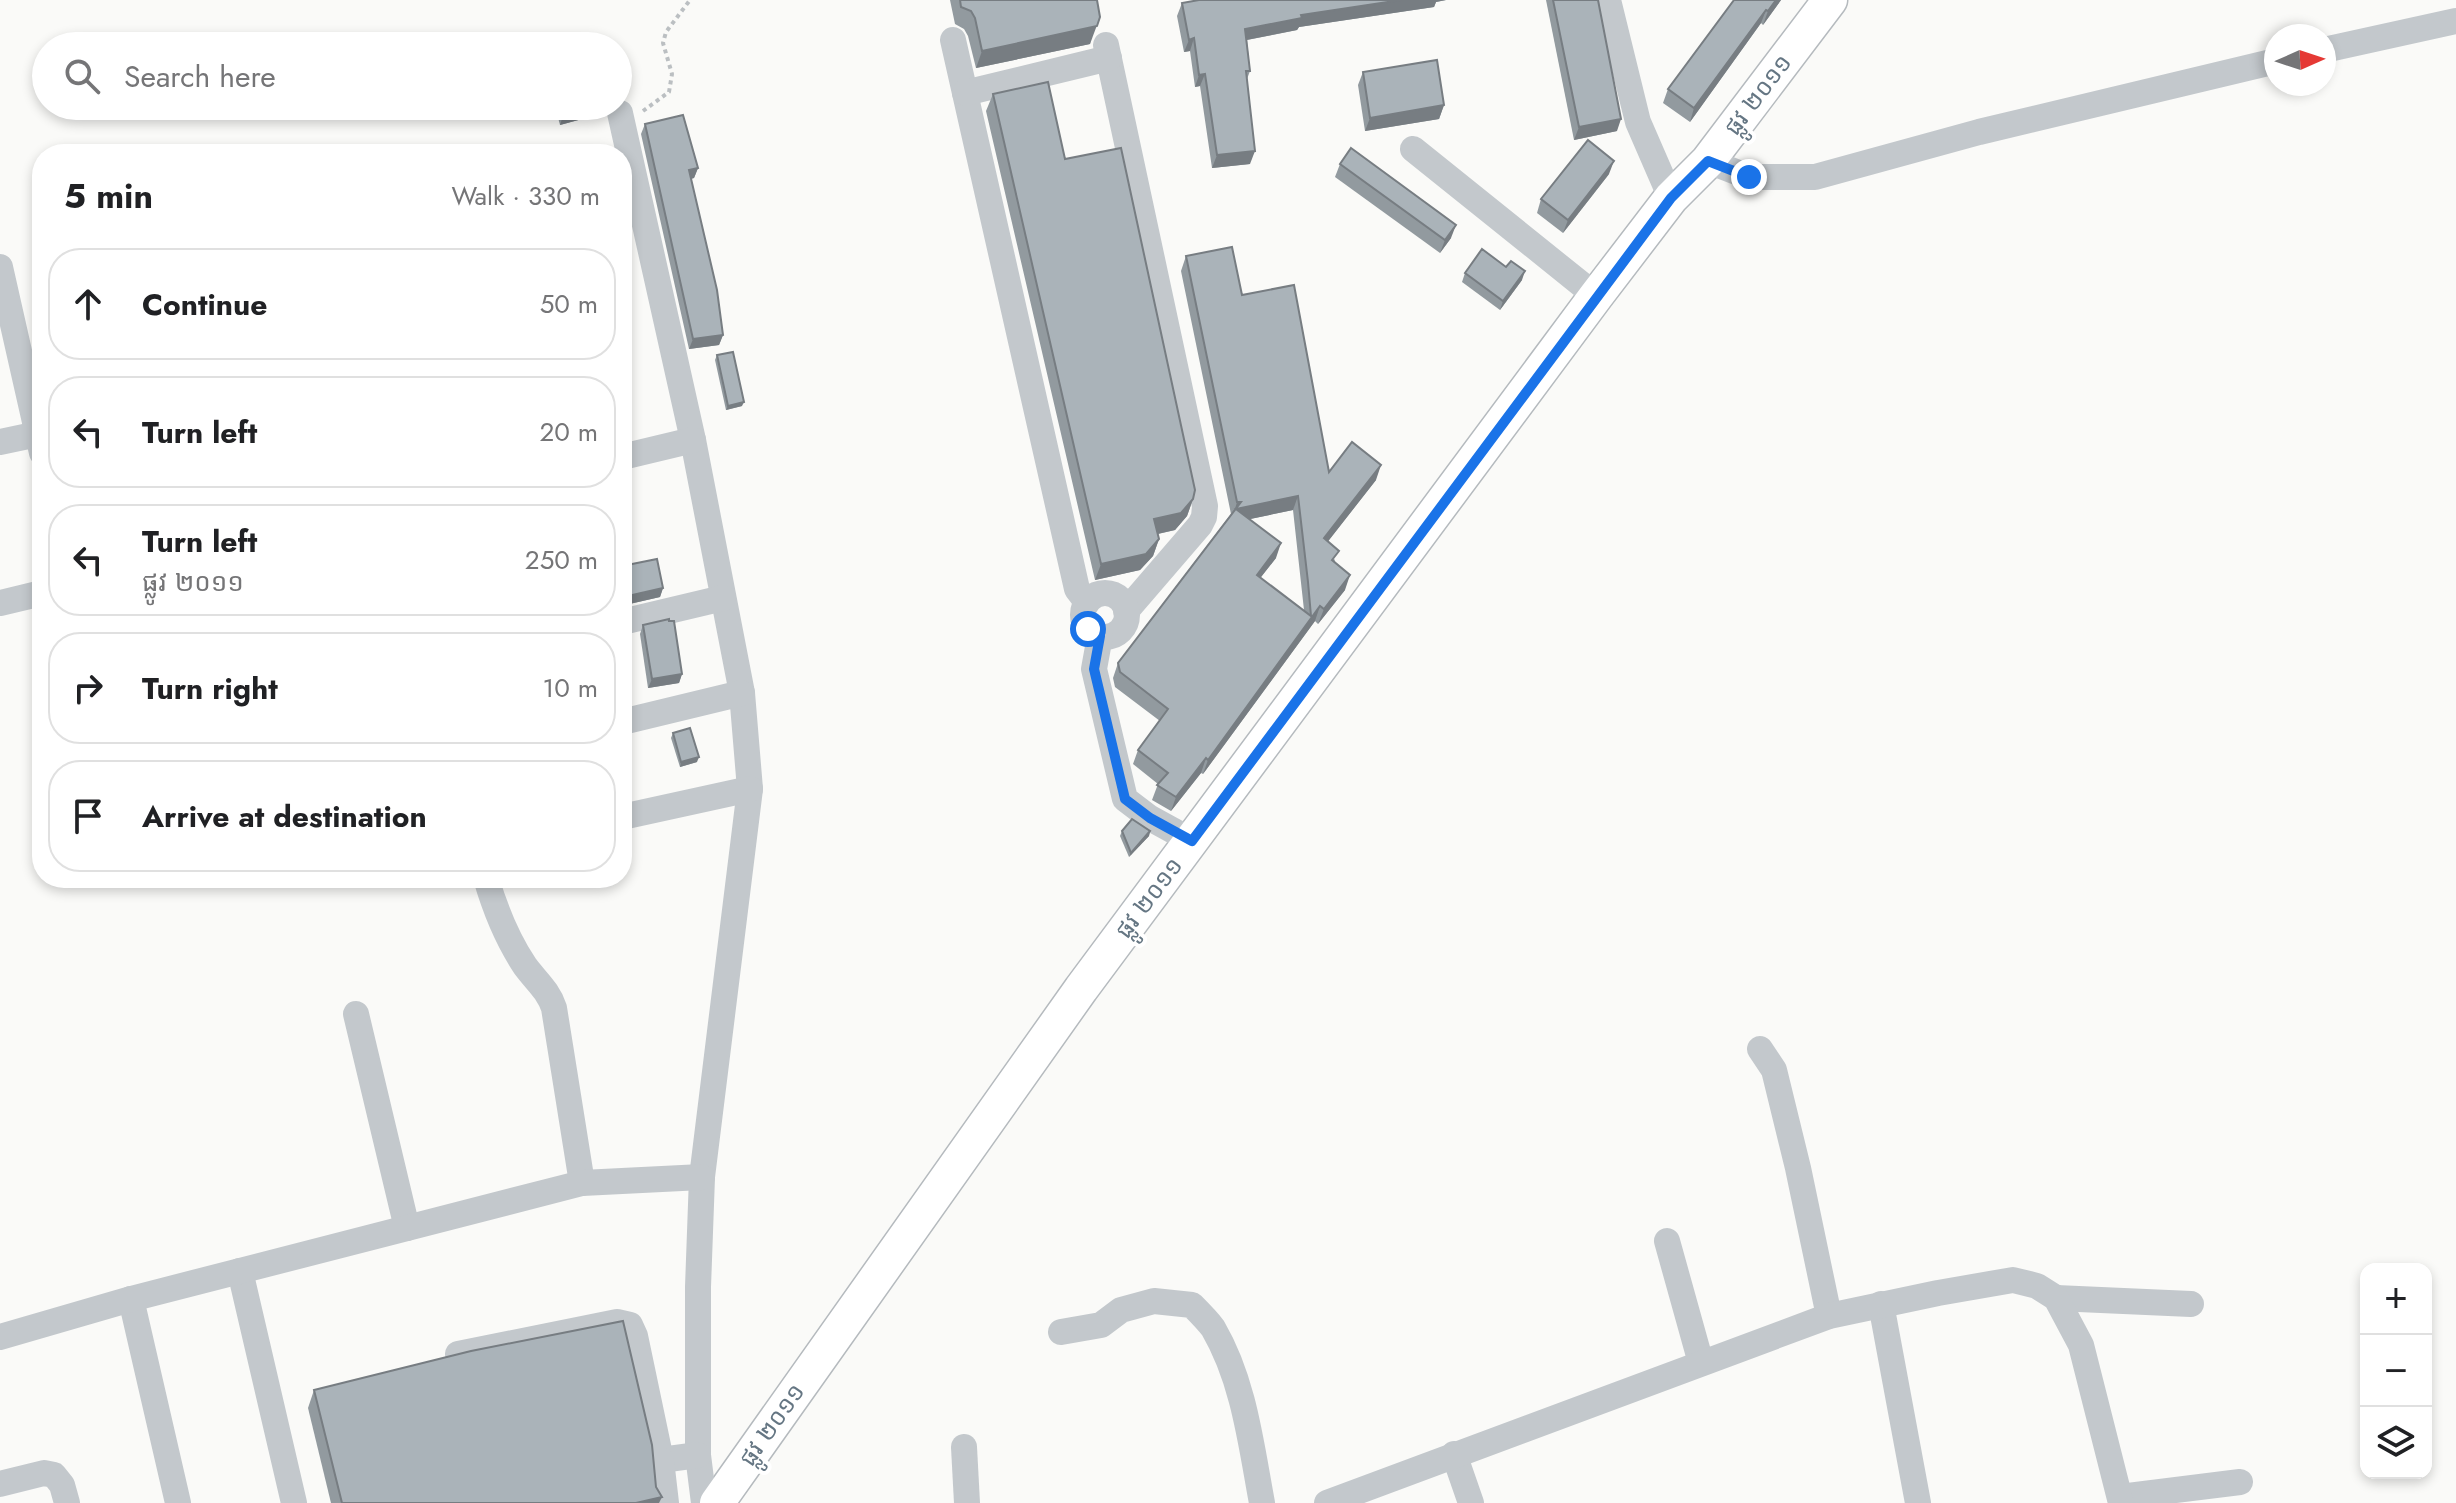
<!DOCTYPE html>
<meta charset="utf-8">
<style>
body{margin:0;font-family:Jost,"Noto Sans Khmer",sans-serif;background:#f6f6f6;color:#202124}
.controls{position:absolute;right:24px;bottom:24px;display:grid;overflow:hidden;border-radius:16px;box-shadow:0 4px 12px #0003}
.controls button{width:72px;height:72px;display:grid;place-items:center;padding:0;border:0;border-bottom:2px solid #e0e0e0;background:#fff;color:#202124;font:40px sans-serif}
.compass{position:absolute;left:2264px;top:24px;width:72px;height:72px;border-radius:50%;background:#fff;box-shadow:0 4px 12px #0003;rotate:87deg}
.stop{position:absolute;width:24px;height:24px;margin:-18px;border:6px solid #1a73e8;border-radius:50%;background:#fff}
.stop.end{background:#1a73e8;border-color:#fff;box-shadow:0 2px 8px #0008}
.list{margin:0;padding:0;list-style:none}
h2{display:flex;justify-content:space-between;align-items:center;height:104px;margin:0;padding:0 32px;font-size:34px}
h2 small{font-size:26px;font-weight:400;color:#757577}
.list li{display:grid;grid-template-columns:52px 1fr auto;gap:24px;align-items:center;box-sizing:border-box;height:112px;margin:0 16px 16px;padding:0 16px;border:2px solid #e0e0e0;border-radius:32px}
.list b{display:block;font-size:30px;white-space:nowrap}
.list p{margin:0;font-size:26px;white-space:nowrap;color:#757577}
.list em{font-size:26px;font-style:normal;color:#757577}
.icon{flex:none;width:44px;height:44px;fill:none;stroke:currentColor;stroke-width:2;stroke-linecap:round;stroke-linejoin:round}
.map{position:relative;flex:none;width:2456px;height:1503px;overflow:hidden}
.search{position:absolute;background:#fff;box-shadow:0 4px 12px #0003;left:32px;top:32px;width:600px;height:88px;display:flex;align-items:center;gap:20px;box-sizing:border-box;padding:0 28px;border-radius:44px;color:#757577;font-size:30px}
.panel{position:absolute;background:#fff;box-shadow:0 4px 12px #0003;left:32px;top:144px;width:600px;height:744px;border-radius:32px}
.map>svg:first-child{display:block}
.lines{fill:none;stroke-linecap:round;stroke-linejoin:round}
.major-casing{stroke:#b5babe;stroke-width:37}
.path{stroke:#bbbfc2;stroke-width:4;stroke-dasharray:4 4;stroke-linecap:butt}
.minor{stroke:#c3c8cc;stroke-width:26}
.major{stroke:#fff;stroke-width:34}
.wall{fill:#929a9f;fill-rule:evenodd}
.shaded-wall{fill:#777d82}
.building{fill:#aab3b9;stroke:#777d82;stroke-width:2;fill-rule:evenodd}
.route{stroke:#1a73e8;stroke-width:10}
.labels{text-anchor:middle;stroke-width:8;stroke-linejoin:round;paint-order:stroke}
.street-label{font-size:24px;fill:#657683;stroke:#fff}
</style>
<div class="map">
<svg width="2456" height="1503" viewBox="0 0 2456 1503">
<rect width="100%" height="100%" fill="#fafaf8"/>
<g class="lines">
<g class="major-casing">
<path id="major" d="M717,1503L1081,989L1596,296L1671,198L1708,161L1830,0"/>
</g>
<path class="path" d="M643,111L669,92L672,74L663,43L666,32L690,0"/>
<g class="minor">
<path d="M1608,0L1638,122L1671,198"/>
<path d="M953,40L1077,589L1087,602"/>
<path d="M1106,45L1205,506L1204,517L1200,525L1126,611"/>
<path d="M2324,50L2456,21"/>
<path d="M965,93L1109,58"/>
<path d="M620,113L693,440L742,693L750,789L702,1177L698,1287V1455L704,1503"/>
<path d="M1413,149L1596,296"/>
<path d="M1708,161L1749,177H1815L1979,132L2276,61"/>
<path d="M0,267L42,453"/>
<path d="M0,442L38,434"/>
<path d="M622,457L693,440"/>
<circle cx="1105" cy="615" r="22"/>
<path d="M0,603L42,593"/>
<path d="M622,622L723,598"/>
<path d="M1100,636L1094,669L1125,799L1150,818L1192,841"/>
<path d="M622,722L742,693"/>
<path d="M622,817L750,789"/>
<path d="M486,878C495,909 507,939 525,966C536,981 548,990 554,1008L582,1183"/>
<path d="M356,1014L407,1228"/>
<path d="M1760,1049L1774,1070L1798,1168L1829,1316"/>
<path d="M1667,1241L1701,1363"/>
<path d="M240,1271L294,1503"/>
<path d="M2056,1298L2191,1304"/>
<path d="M131,1299L178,1503"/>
<path d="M1881,1304L1918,1503"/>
<path d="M1061,1332L1101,1325L1121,1310L1154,1301L1192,1305C1199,1312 1207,1320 1213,1328C1244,1381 1251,1444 1262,1503"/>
<path d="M0,1337L131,1299L582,1183L702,1177"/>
<path d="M458,1354L617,1322L630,1325L635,1336L661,1460L698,1455"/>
<path d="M964,1447L967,1503"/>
<path d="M1454,1454L1471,1503"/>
<path d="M661,1460L666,1503"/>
<path d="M0,1484L44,1473L54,1475L62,1485L67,1503"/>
<path d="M2120,1497L2240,1482"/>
<path d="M1327,1503L1829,1316L1938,1293L2013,1280L2037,1286L2056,1298L2081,1345L2121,1503"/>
</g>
<use href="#major" class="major"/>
</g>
<g class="wall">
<path d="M950,0H1097L1090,44L976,68L968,36L964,29L955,24Z"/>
<path d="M1199,0H1446L1436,2L1434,7L1299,27L1297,30L1247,40L1250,71L1247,79L1250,164L1212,168L1200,86L1195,87L1190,51L1184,52L1177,16L1182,3Z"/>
<path d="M1546,0H1598L1617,131L1574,140Z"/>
<path d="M1734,0H1781L1763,25L1761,23L1690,122L1663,103L1668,89Z"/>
<path d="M1363,72L1444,105L1439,119L1365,131L1358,85Z"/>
<path d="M993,94L1065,159L1193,499L1187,516L1175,530L1158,534L1159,539L1153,556L1140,570L1095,580L986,111Z"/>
<path d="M555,106H607L604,113L560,125Z"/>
<path d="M645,124L698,168L694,178L691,179L723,335L719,345L689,349L641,134Z"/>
<path d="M1340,164L1451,238L1440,253L1335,177Z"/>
<path d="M1609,174L1563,233L1537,213L1541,199Z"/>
<path d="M1186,256L1242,295L1329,472L1376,480L1328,541L1345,590L1318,624L1315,621L1203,774L1201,773L1171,811L1152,800L1158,784L1133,764L1138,750L1160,721L1115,687L1113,678L1118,663L1231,514L1181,271ZM1293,510L1304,610L1260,578L1276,558L1250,519Z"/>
<path d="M1506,267L1522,280L1500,310L1462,282L1465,273Z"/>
<path d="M717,355L742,406L726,410L715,360Z"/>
<path d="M622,566L663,588L660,597L625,605L622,589Z"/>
<path d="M643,625L682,674L679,683L648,688L640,634Z"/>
<path d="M673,733L697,762L680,767L671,738Z"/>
<path d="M1122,831H1150L1149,836L1129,857L1120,836Z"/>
<path d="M314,1390L656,1487L659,1503H331L308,1408Z"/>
</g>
<g class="shaded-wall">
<path d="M1401,0H1446L1436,2L1434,7L1299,27L1297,30L1241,41L1245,29L1301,15Z"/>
<path d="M1776,0H1781L1763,25L1768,11Z"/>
<path d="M1766,10L1761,23L1690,122L1694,108Z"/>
<path d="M1100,17L1090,44L976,68L982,51Z"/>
<path d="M1194,38L1190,51L1184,52L1189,40Z"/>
<path d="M1205,74L1200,86L1195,87L1199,75Z"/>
<path d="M1444,105L1439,119L1365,131L1370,118Z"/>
<path d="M599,106H607L604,113L560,125L563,116Z"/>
<path d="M1621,119L1617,131L1574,140L1579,127Z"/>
<path d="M1255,151L1250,164L1212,168L1217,155Z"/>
<path d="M1614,161L1609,174L1563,233L1568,220Z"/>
<path d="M698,168L694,178L685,180L689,170Z"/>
<path d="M1456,225L1451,238L1440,253L1445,240Z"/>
<path d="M1525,271L1522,280L1500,310L1503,301Z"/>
<path d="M723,335L719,345L689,349L693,339Z"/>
<path d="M744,402L742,406L726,410L728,406Z"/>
<path d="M1381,465L1376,480L1319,553L1324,538Z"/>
<path d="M1298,496L1293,510L1231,523L1237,502Z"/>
<path d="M1193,499L1187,516L1175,530L1148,536L1154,519Z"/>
<path d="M1159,539L1153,556L1140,570L1095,580L1101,564Z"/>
<path d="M1281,543L1276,558L1251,590L1257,575Z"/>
<path d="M1350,575L1345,590L1318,624L1324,609Z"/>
<path d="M663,588L660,597L625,605L628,596Z"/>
<path d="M1320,606L1315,621L1203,774L1208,760Z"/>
<path d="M682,674L679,683L648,688L652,679Z"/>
<path d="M699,757L697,762L680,767L681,762Z"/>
<path d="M1206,758L1201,773L1171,811L1176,797Z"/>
<path d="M1150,831L1149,836L1129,857L1131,853Z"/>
<path d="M662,1497L659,1503H636Z"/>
</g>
<g class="building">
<path d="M960,0H1097L1100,17L1097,26L982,51L975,18L971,11L961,7Z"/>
<path d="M1199,0H1401L1301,15L1302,18L1245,29L1250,71H1246L1255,151L1217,155L1205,74L1199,75L1194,38L1189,40L1182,3Z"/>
<path d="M1553,0H1598L1621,119L1579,127Z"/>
<path d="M1734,0H1776L1768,11L1766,10L1694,108L1668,89Z"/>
<path d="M1437,60L1444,105L1370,118L1363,72Z"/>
<path d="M1048,82L1065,159L1121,148L1195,490L1193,499L1181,513L1154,519L1159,539L1146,554L1101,564L993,94Z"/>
<path d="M560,106H599L563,116Z"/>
<path d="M683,115L698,168L689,170L717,290L723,335L693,339L645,124Z"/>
<path d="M1588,140L1614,161L1568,220L1541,199Z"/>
<path d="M1351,148L1456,225L1445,240L1340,164Z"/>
<path d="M1232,247L1242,295L1294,285L1329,472L1352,442L1381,465L1324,538L1339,551L1332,560L1350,575L1324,609L1320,606L1208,760L1206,758L1176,797L1157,785L1168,773L1138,750L1168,709L1120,672L1118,663L1241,502H1237L1186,256ZM1298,496L1308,582L1311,616L1257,575L1281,543L1236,509Z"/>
<path d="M1482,249L1506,267L1511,261L1525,271L1503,301L1465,273Z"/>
<path d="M733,352L744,402L728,406L717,355Z"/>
<path d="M657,559L663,588L628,596L622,566Z"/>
<path d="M669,619V621H674L682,674L652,679L643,625Z"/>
<path d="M690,728L699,757L681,762L673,733Z"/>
<path d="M1132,819L1150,831L1131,853L1122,831Z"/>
<path d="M623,1321L652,1445L656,1487L662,1497L636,1503H342L314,1390L471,1351Z"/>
</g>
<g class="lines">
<path class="route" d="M1088,629L1100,636L1094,669L1125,799L1150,818L1192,841L1671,198L1708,161L1749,177"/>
</g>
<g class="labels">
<g class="street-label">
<text transform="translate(1758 95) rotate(-53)" y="8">ផ្លូវ ២០១១</text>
<text transform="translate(1149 898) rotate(-53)" y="8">ផ្លូវ ២០១១</text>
<text transform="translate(772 1425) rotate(-55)" y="8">ផ្លូវ ២០១១</text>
</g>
</g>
</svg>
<div class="controls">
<button>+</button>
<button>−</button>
<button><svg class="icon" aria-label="layers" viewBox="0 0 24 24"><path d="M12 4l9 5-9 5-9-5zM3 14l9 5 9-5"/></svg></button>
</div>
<svg class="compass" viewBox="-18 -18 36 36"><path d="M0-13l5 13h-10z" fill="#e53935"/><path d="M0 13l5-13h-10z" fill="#757577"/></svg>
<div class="stop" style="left:1088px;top:629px"></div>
<div class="stop end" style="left:1749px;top:177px"></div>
<div class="search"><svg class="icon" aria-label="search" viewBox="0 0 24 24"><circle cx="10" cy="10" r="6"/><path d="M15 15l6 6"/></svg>Search here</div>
<section class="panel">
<h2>5 min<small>Walk · 330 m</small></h2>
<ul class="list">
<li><svg class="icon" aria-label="ahead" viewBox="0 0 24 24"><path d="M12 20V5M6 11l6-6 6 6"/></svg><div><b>Continue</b></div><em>50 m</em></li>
<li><svg class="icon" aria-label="left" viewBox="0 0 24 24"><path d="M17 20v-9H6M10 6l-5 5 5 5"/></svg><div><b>Turn left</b></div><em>20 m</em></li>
<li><svg class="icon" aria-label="left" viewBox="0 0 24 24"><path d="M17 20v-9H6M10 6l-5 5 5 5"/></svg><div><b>Turn left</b><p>ផ្លូវ ២០១១</p></div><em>250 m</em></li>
<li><svg class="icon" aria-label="right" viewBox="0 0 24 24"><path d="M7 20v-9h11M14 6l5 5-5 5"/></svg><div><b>Turn right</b></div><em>10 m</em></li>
<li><svg class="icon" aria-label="arrive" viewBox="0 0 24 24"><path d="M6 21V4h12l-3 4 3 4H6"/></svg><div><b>Arrive at destination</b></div></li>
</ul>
</section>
</div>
